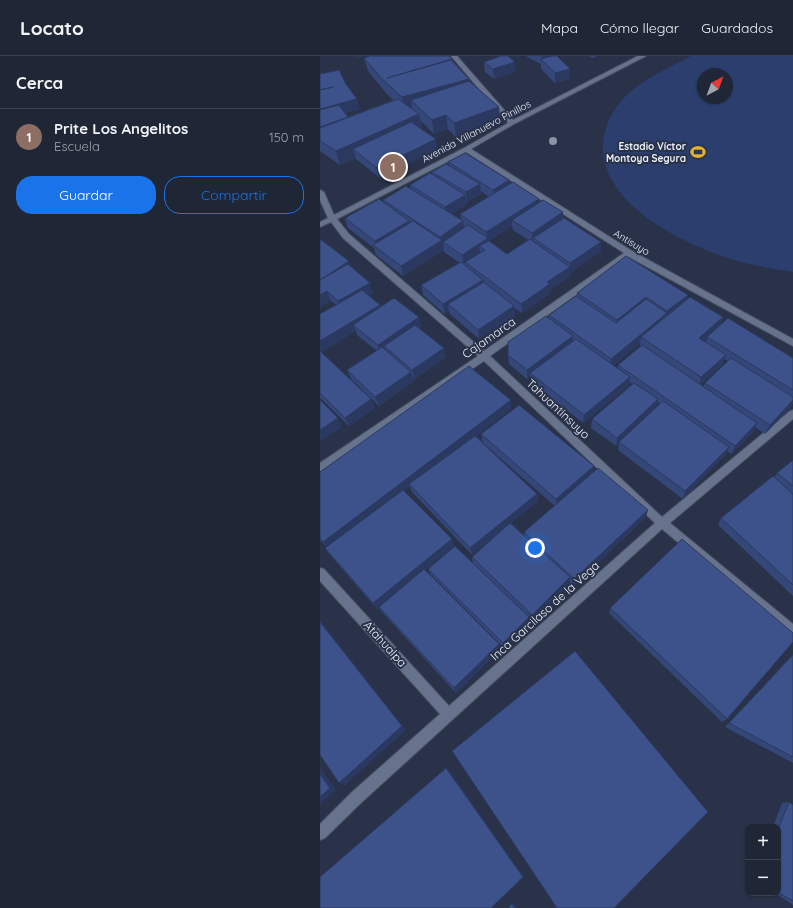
<!DOCTYPE html>
<html lang="es">
<meta charset="utf-8">
<style>
body{margin:0;font-family:Quicksand,sans-serif;background:#2c3242;color:#f1f3f6}
.controls{position:absolute;right:12px;bottom:12px;display:grid;overflow:hidden;border-radius:8px;box-shadow:0 1px 3px #0004}
.controls button{width:36px;height:36px;display:grid;place-items:center;padding:0;border:0;border-bottom:1px solid #3c4351;background:#1f2636;color:#f1f3f6;font:20px sans-serif}
.compass{position:absolute;left:377px;top:12px;width:36px;height:36px;border-radius:50%;background:#1f2636;box-shadow:0 1px 3px #0004;rotate:41deg}
.you{position:absolute;left:215px;top:492px;width:14px;height:14px;margin:-10px;border:3px solid #fff;border-radius:50%;background:#1a73e8;box-shadow:0 0 0 6px #1a73e833}
.badge{display:grid;place-items:center;width:26px;height:26px;border-radius:50%;background:#1a73e8;color:#fff;font-size:13px;font-weight:700}
.pin{position:absolute;translate:-50% -50%;border:2px solid #fff;box-shadow:0 1px 4px #0006}
.list{margin:0;padding:0;list-style:none}
h2{display:flex;justify-content:space-between;align-items:center;height:52px;margin:0;padding:0 16px;font-size:17px}
h2 small{font-size:13px;font-weight:400;color:#a1a5ad}
.list li{display:grid;grid-template-columns:26px 1fr auto;gap:12px;align-items:center;box-sizing:border-box;height:56px;padding:0 16px;border-top:1px solid #3c4351}
.list b{display:block;font-size:15px;white-space:nowrap}
.list p{margin:0;font-size:13px;white-space:nowrap;color:#a1a5ad}
.list em{font-size:13px;font-style:normal;color:#a1a5ad}
.actions{display:flex;gap:8px;padding:12px 16px}
.actions a{flex:1;padding:9px 0;border:1px solid #1a73e8;border-radius:16px;text-align:center;font-size:14px;color:#1a73e8}
.actions .main{background:#1a73e8;color:#fff}
.map{position:relative;flex:none;width:473px;height:852px;overflow:hidden}
header{display:flex;align-items:center;gap:24px;box-sizing:border-box;height:56px;padding:0 20px;background:#1f2636;border-bottom:1px solid #3c4351}
header strong{font-size:19px}
nav{display:flex;gap:22px;margin-inline-start:auto;font-size:14px}
main{display:flex}
aside{flex:1;background:#1f2636}
.map>svg:first-child{display:block}
.green{fill:#2b3e6d;fill-rule:evenodd}
.lines{fill:none;stroke-linecap:round;stroke-linejoin:round}
.minor-casing{stroke:#464d60;stroke-width:2}
.minor{fill:#67728c;fill-rule:evenodd}
.tree{fill:#8b93a7}
.wall{fill:#344778;fill-rule:evenodd}
.shaded-wall{fill:#2b3961}
.building{fill:#3d528b;stroke:#2b3961}
.labels{text-anchor:middle;stroke-width:4;stroke-linejoin:round;paint-order:stroke}
.far-street-label{font-size:10px;fill:#ecf1fd;stroke:#293248}
.far-poi-label{font-size:10px;font-weight:bold;fill:#ecf1fd;stroke:#293248;text-anchor:end}
.street-label{font-size:12px;fill:#ecf1fd;stroke:#293248}
</style>
<header>
<strong>Locato</strong>
<nav><a>Mapa</a><a>Cómo llegar</a><a>Guardados</a></nav>
</header>
<main>
<aside>
<h2>Cerca<small></small></h2>
<ul class="list">
<li><span class="badge" style="background:#8d6e63">1</span><div><b>Prite Los Angelitos</b><p>Escuela</p></div><em>150 m</em></li>
</ul>
<div class="actions"><a class="main">Guardar</a><a>Compartir</a></div>
</aside>
<div class="map">
<svg width="473" height="852" viewBox="0 0 473 852">
<rect width="100%" height="100%" fill="#293248"/>
<path class="green" d="M371,0H473V216C448,212 423,208 399,199C354,182 288,149 283,96C281,73 294,50 311,35C329,20 351,11 371,0ZM383,18H407V42H383Z"/>
<g class="lines">
<g class="minor-casing">
<path id="minor" d="M131,0H137L193,64L318,0H326L194,68L151,93L312,195L473,283V290L309,201L170,300L342,461L470,355L473,354V363L350,467L473,568V581L469,579L342,473L42,746L5,782L0,784V768L32,736L120,658L0,525V512L4,513L129,650L335,467L164,305L0,416V407L158,300L23,182L11,166L0,171V166L8,162L0,144V134L4,136L14,159L144,92L188,67ZM146,96L304,197L164,295L29,178L17,163Z"/>
</g>
<use href="#minor" class="minor"/>
</g>
<circle class="tree" cx="233" cy="85" r="4"/>
<g class="wall">
<path d="M207,0H237L250,13V23L235,27L221,13V8L207,1Z"/>
<path d="M268,0H277L273,2Z"/>
<path d="M44,2L132,3V5L149,25L179,51L180,65L136,81L128,73L114,78L101,65L102,71L100,72L117,93L60,122L36,103V102L20,109L0,95V18L40,53L25,57L28,61L73,44L65,36L48,15Z"/>
<path d="M164,6H195V16L174,23L165,16Z"/>
<path d="M128,106L189,124L190,128L219,143V147L243,156V163L281,195L250,217V220L230,234V238L202,257L194,252L195,260L159,283L130,258L129,255L125,258L103,239L101,229L140,207L124,196L123,189L124,194L83,220L56,199L54,192L28,172L25,162L63,147V144L91,133L90,129L112,118V116L129,110ZM161,135L169,141L140,158L141,163L132,158L147,148L146,146H147L161,138ZM192,170L193,174L208,184L187,198L169,185Z"/>
<path d="M0,183L31,211L53,237L49,239L60,249L61,251L101,270L99,272L124,292L126,301L95,323L92,320L94,325L59,350L31,323L27,314L57,295L37,279L36,275L1,296L51,343L55,352L29,370L0,342V257V258L16,249L11,245L0,251Z"/>
<path d="M257,237L368,239L366,244L403,261L401,268L473,302V346L471,351L445,378L435,371L433,376L411,398L407,395L405,399L363,443L298,394L299,387L296,390L271,372L272,363L312,328L309,326L308,330L263,367L211,326L210,320L207,323L189,308L188,299L229,262V259L257,240ZM387,282L386,286L384,285ZM320,287V291L298,309V313L293,310ZM404,303L408,305L385,327L383,331L380,329L403,308ZM337,346L340,348L336,352Z"/>
<path d="M191,344V353L156,380L163,386L161,378L273,417L326,461L253,530L250,527V528L212,564L209,561L210,566L184,592L111,519L108,513L191,544L153,507L152,501L177,478L152,499L92,436L90,431L84,435L132,483L134,490L105,514L179,588L181,593L136,637L63,557L59,552L57,553L10,499L5,492L7,491L0,484V416ZM163,387L235,450L204,476V479L191,467L218,445L217,438Z"/>
<path d="M473,404V540L398,469L401,462L454,422L457,417Z"/>
<path d="M290,552L407,663L402,666L289,557Z"/>
<path d="M473,598V707L405,671Z"/>
<path d="M469,746L473,749V849L455,837H458V771H453L462,747Z"/>
</g>
<g class="shaded-wall">
<path d="M35,0H45L35,2Z"/>
<path d="M196,0H201L196,2Z"/>
<path d="M221,0H236L221,3V8Z"/>
<path d="M195,6V16L174,23L173,13Z"/>
<path d="M250,13V23L235,27V17Z"/>
<path d="M149,23L150,36L91,44L92,53L84,55L82,41Z"/>
<path d="M37,43L40,53L0,64V53Z"/>
<path d="M179,51L180,65L136,81L134,67Z"/>
<path d="M99,58L102,71L41,99L33,93L36,102L20,109L16,95Z"/>
<path d="M126,59L128,73L114,78L112,64Z"/>
<path d="M116,83L117,93L60,122L57,112Z"/>
<path d="M189,124L190,134L174,144L173,134Z"/>
<path d="M160,128L161,138L147,146L146,136Z"/>
<path d="M145,139L147,148L127,161L125,151Z"/>
<path d="M219,143L220,153L192,164V170L168,185L165,194L159,190L160,198L145,206V208L144,209L142,199L167,183L166,176Z"/>
<path d="M243,156V166L213,182V187H212V177Z"/>
<path d="M89,165L91,175L57,192L55,185Z"/>
<path d="M143,165L145,175L123,186L124,194L83,220L81,210L121,185L120,181Z"/>
<path d="M281,186V195L250,217V220L230,234V238L202,257L201,248L227,226L250,211V207Z"/>
<path d="M29,205L33,215L0,224Z"/>
<path d="M163,224L164,234L128,248L129,255L125,258L123,248Z"/>
<path d="M50,227L53,237L22,255L18,245Z"/>
<path d="M7,235L11,245L0,251V239Z"/>
<path d="M368,239L365,248L321,281L320,287L290,312L291,303L347,257V255Z"/>
<path d="M326,241L324,251L296,273L297,264Z"/>
<path d="M60,249L63,259L33,269L36,275L0,297V285Z"/>
<path d="M194,250L195,260L159,283L158,274Z"/>
<path d="M99,261L101,270L69,293L64,290L66,295L61,298L58,289Z"/>
<path d="M403,261L400,270L387,281V282L376,291L379,282Z"/>
<path d="M253,280V290L210,317V320L207,323V314Z"/>
<path d="M124,292L126,301L95,323L92,314Z"/>
<path d="M406,299L403,308L379,330L381,321Z"/>
<path d="M91,316L94,325L59,350L55,341Z"/>
<path d="M310,321L308,330L263,367L264,359Z"/>
<path d="M51,343L55,352L29,370L25,362Z"/>
<path d="M338,343L336,352L296,390L297,382Z"/>
<path d="M191,344V353L91,430L89,428L90,431L9,493L3,486Z"/>
<path d="M473,344V346L471,351L445,378L450,369Z"/>
<path d="M18,362L22,371L0,386V374Z"/>
<path d="M437,367L433,376L411,398L415,390Z"/>
<path d="M409,391L405,399L363,443L365,435Z"/>
<path d="M274,410L273,418L236,450V443Z"/>
<path d="M217,438L218,445L152,499L150,492Z"/>
<path d="M328,454L326,461L253,530L254,523Z"/>
<path d="M132,483L134,490L57,553L53,547Z"/>
<path d="M250,521V528L212,564V559Z"/>
<path d="M209,561L210,566L184,592L183,587Z"/>
<path d="M0,564L86,674L25,729L19,727Z"/>
<path d="M179,588L181,593L136,637L134,632Z"/>
<path d="M0,711L16,734L0,748Z"/>
<path d="M126,712L129,714L204,821L172,852Z"/>
<path d="M194,847L197,852H195L192,848Z"/>
</g>
<g class="building">
<path d="M50,0H129L132,3L67,22L131,4L149,23L82,41L62,23L44,2Z"/>
<path d="M181,0H188L195,6L173,13L164,6Z"/>
<path d="M232,0H237L250,13L235,17L221,3Z"/>
<path d="M19,14L26,28L37,43L0,53V34L13,31L0,34V18Z"/>
<path d="M149,25L179,51L134,67L126,59L112,64L91,44Z"/>
<path d="M78,43L99,58L16,95L0,85V72Z"/>
<path d="M19,49L28,61L0,71V54Z"/>
<path d="M91,66L116,83L57,112L33,93Z"/>
<path d="M145,97L189,124L173,134L128,106Z"/>
<path d="M126,108L160,128L146,136L112,116Z"/>
<path d="M110,117L145,139L125,151L90,129Z"/>
<path d="M193,126L219,143L166,176L140,158Z"/>
<path d="M86,130L143,165L120,181L63,144Z"/>
<path d="M59,143L89,165L55,185L25,162Z"/>
<path d="M223,144L243,156L212,177L192,164Z"/>
<path d="M244,162L281,186L250,207L213,182Z"/>
<path d="M93,165L122,184L81,210L53,189Z"/>
<path d="M148,169L168,182L142,199L123,186Z"/>
<path d="M0,183L29,205L0,224Z"/>
<path d="M210,183L250,211L227,226L230,228L201,248L145,206L165,194L159,190L169,185L187,198Z"/>
<path d="M306,200L368,239L347,255L326,241L297,264L257,237Z"/>
<path d="M141,206L163,224L123,248L101,229Z"/>
<path d="M28,208L50,227L18,245L7,235L0,239V224Z"/>
<path d="M164,226L194,250L158,274L128,248Z"/>
<path d="M42,234L60,249L0,285V258Z"/>
<path d="M256,240L296,267L326,243L347,257L291,303L229,259Z"/>
<path d="M370,241L403,261L379,282L406,299L381,321L321,281Z"/>
<path d="M74,242L99,261L58,289L33,269Z"/>
<path d="M226,260L253,280L207,314L188,299V286Z"/>
<path d="M408,262L473,302V334L387,281Z"/>
<path d="M95,269L124,292L92,314L64,290Z"/>
<path d="M256,283L310,321L264,359L210,317Z"/>
<path d="M322,289L437,367L415,390L298,309Z"/>
<path d="M62,291L91,316L55,341L27,314Z"/>
<path d="M0,295L51,343L25,362L0,337Z"/>
<path d="M411,302L473,341V344L450,369L385,327Z"/>
<path d="M149,310L191,344L3,486L0,482V416Z"/>
<path d="M314,327L338,343L297,382L272,363Z"/>
<path d="M0,344L18,362L0,374Z"/>
<path d="M343,345L409,391L365,435L299,386Z"/>
<path d="M199,349L274,410L236,443L161,378Z"/>
<path d="M155,380L217,438L150,492L89,428Z"/>
<path d="M473,404V430L457,417Z"/>
<path d="M278,412L328,454L254,523L204,476Z"/>
<path d="M453,420L473,438V529L401,462Z"/>
<path d="M83,434L132,483L53,547L5,492Z"/>
<path d="M190,467L250,521L212,559L152,501Z"/>
<path d="M362,483L473,577V586L407,663L290,552Z"/>
<path d="M135,490L209,561L183,587L108,513Z"/>
<path d="M104,513L179,588L134,632L59,551Z"/>
<path d="M0,566L82,670L19,727L0,699Z"/>
<path d="M255,595L388,756L294,852H237L132,695Z"/>
<path d="M473,599V701L409,667Z"/>
<path d="M126,712L203,821L171,852H0V821Z"/>
<path d="M0,718L10,732L0,741Z"/>
<path d="M469,746L473,749V845L458,836V773Z"/>
<path d="M192,848L195,852H188Z"/>
</g>
<defs>
<g id="stadium-bare" transform="scale(1.2)"><path d="M0-5a6.5 5 0 1 0 0 10a6.5 5 0 1 0 0-10ZM-3.5-1.8h7v3.6h-7Z" fill="#dfb034" stroke="#293248" stroke-width="2.5" paint-order="stroke"/></g>
</defs>
<g fill-rule="evenodd">
<use href="#stadium-bare" x="378" y="96"/>
</g>
<g class="labels">
<g class="far-street-label">
<text transform="translate(156 75) rotate(-28)" y="4">Avenida Villanuevo Pinillos</text>
<text transform="translate(312 186) rotate(31)" y="4">Antisuyo</text>
</g>
<g class="far-poi-label">
<text x="366" y="94">Estadio Víctor<tspan x="366" dy="12">Montoya Segura</tspan></text>
</g>
<g class="street-label">
<text transform="translate(169 282) rotate(-35)" y="4">Cajamarca</text>
<text transform="translate(238 353) rotate(43)" y="4">Tahuantinsuyo</text>
<text transform="translate(225 555) rotate(-42)" y="4">Inca Garcilaso de la Vega</text>
<text transform="translate(65 588) rotate(48)" y="4">Atahualpa</text>
</g>
</g>
</svg>
<div class="controls">
<button>+</button>
<button>−</button>
</div>
<svg class="compass" viewBox="-18 -18 36 36"><path d="M0-13l5 13h-10z" fill="#e53935"/><path d="M0 13l5-13h-10z" fill="#a1a5ad"/></svg>
<div class="you"></div>
<div class="pin badge" style="left:73px;top:111px;background:#8d6e63">1</div>
</div>
</main>
